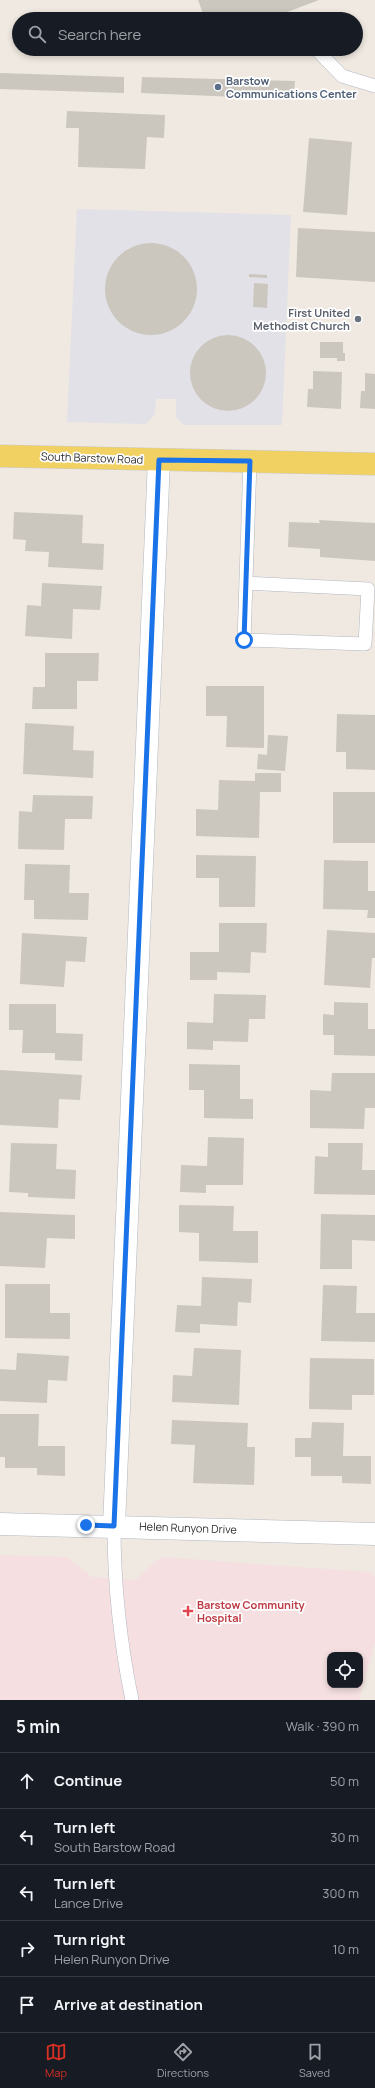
<!DOCTYPE html>
<meta charset="utf-8">
<style>
body{margin:0;font-family:Manrope,sans-serif;background:#20242c;color:#f1f3f6}
.controls{position:absolute;right:12px;bottom:12px;display:grid;overflow:hidden;border-radius:8px;box-shadow:0 2px 6px #0003}
.controls button{width:36px;height:36px;display:grid;place-items:center;padding:0;border:0;border-bottom:1px solid #363941;background:#171b24;color:#f1f3f6;font:20px sans-serif}
.stop{position:absolute;width:12px;height:12px;margin:-9px;border:3px solid #1a73e8;border-radius:50%;background:#fff}
.stop.end{background:#1a73e8;border-color:#fff;box-shadow:0 1px 4px #0008}
.list{margin:0;padding:0;list-style:none}
h2{display:flex;justify-content:space-between;align-items:center;height:52px;margin:0;padding:0 16px;font-size:17px}
h2 small{font-size:13px;font-weight:400;color:#9ea1a6}
.list li{display:grid;grid-template-columns:26px 1fr auto;gap:12px;align-items:center;box-sizing:border-box;height:56px;padding:0 16px;border-top:1px solid #363941}
.list b{display:block;font-size:15px;white-space:nowrap}
.list p{margin:0;font-size:13px;white-space:nowrap;color:#9ea1a6}
.list em{font-size:13px;font-style:normal;color:#9ea1a6}
.icon{flex:none;width:22px;height:22px;fill:none;stroke:currentColor;stroke-width:2;stroke-linecap:round;stroke-linejoin:round}
.map{position:relative;flex:none;width:375px;height:1700px;overflow:hidden}
.search{position:absolute;background:#171b24;box-shadow:0 2px 6px #0003;left:12px;right:12px;top:12px;height:44px;display:flex;align-items:center;gap:10px;box-sizing:border-box;padding:0 14px;border-radius:22px;color:#9ea1a6;font-size:15px}
.sheet{height:332px;background:#171b24}
nav{display:flex;justify-content:space-around;align-items:center;box-sizing:border-box;height:56px;border-top:1px solid #363941;background:#171b24;font-size:11px;color:#9ea1a6}
nav a{display:grid;justify-items:center;gap:2px}
nav .on{color:#d93025}
.map>svg:first-child{display:block}
.industrial{fill:#e3e1e8}
.medical{fill:#f5dfe0;fill-rule:evenodd}
.building{fill:#cbc7bf}
.lines{fill:none;stroke-linecap:round;stroke-linejoin:round}
.service-casing{stroke:#b4b7c1;stroke-width:14}
.minor-casing{stroke:#b4b7c1;stroke-width:23}
.tertiary-casing{stroke:#b4b7c1;stroke-width:23}
.primary-casing{stroke:#c9c9c9;stroke-width:23}
.service{stroke:#fff;stroke-width:13}
.minor{stroke:#fff;stroke-width:22}
.tertiary{stroke:#fff;stroke-width:22}
.primary{stroke:#f2d163;stroke-width:22}
.route{stroke:#1a73e8;stroke-width:5}
.service-dot{fill:#5c6f8a;stroke:#fff;stroke-width:1.5}
.worship-dot{fill:#6b7280;stroke:#fff;stroke-width:1.5}
.health-dot{fill:#e0444e;stroke:#fff;stroke-width:1.5}
.labels{text-anchor:middle;stroke-width:3.5;stroke-linejoin:round;paint-order:stroke}
.service-label{font-size:11px;font-weight:bold;fill:#4e5e75;stroke:#fff;text-anchor:start}
.worship-label{font-size:11px;font-weight:bold;fill:#5b616d;stroke:#fff;text-anchor:end}
.street-label{font-size:11px;fill:#2e2e2e;stroke:#fff}
.health-label{font-size:11px;font-weight:bold;fill:#be3a42;stroke:#fff;text-anchor:start}
</style>
<div class="map">
<svg width="375" height="1700" viewBox="0 0 375 1700">
<rect width="100%" height="100%" fill="#efe9e1"/>
<path class="industrial" d="M77,209L291,215L282,425H183L176,417V399H156L155,414L146,424L67,422Z"/>
<path class="medical" d="M0,1555L67,1557L92,1577L135,1580L161,1557L371,1572L375,1578V1643L359,1700H0ZM330,1655H360V1685H330Z"/>
<g class="building">
<path d="M198,0H319L269,19H205Z"/>
<path d="M0,73L124,77V93L0,89Z"/>
<path d="M142,77L295,81L294,93L287,99L141,93Z"/>
<path d="M67,111L165,115L164,138L147,137L145,169L78,167L79,128H66Z"/>
<path d="M309,138L352,142L347,215L303,212Z"/>
<path d="M298,228L375,232V282L296,277Z"/>
<circle cx="151" cy="289" r="46"/>
<path d="M249,274L267,275V278L249,277Z"/>
<path d="M254,283L268,284L267,308L253,307Z"/>
<circle cx="228" cy="373" r="38"/>
<path d="M320,342H343V353H345V361H337V358H320Z"/>
<path d="M313,371L342,372L341,409L307,407L308,389H313Z"/>
<path d="M365,373L375,374V409L360,408L361,391H365Z"/>
<path d="M14,512L83,515L82,543L104,544L103,570L48,567L49,552L25,551L26,540L13,539Z"/>
<path d="M319,520L375,523V561L320,557V549L288,547L289,522L320,523Z"/>
<path d="M42,583L102,586L100,610L73,609L72,639L25,636L27,605L41,606Z"/>
<path d="M45,653H99L98,681H77V709H32L33,687H45Z"/>
<path d="M206,686H264V748L226,747L227,716H206Z"/>
<path d="M337,714L375,715V770L346,769V752H336Z"/>
<path d="M25,723L74,726L73,750L94,751L93,778L23,774Z"/>
<path d="M268,735L288,736L285,771L257,769L258,754L267,755Z"/>
<path d="M255,773H281V792H260L259,838L196,836V809L218,810L219,780L255,781Z"/>
<rect x="333" y="792" width="42" height="51"/>
<path d="M33,795L93,796L92,819H65L64,850L18,849L19,811L32,812Z"/>
<path d="M196,855L256,856L255,907H219V878H196Z"/>
<path d="M324,860L368,861V891H375V918H367L368,910L323,909Z"/>
<path d="M25,864L70,865L69,893H89L88,920L34,919V900H24Z"/>
<path d="M219,923H267L266,953L251,952L250,973L217,972V980H190V952H219Z"/>
<path d="M327,930L375,933V958H372L370,988L324,985Z"/>
<path d="M22,933L87,937L85,962L66,961L64,987L20,984Z"/>
<path d="M214,994L266,995L265,1019H249L248,1042L213,1041V1050L187,1049V1022L213,1023Z"/>
<path d="M334,1002L368,1003V1029H375V1056L334,1055V1035H323V1014L334,1015Z"/>
<path d="M9,1004H56V1033L83,1034L82,1061L55,1060V1053H22L23,1030H9Z"/>
<path d="M189,1064L240,1065V1099H253V1119L204,1118V1090H189Z"/>
<path d="M0,1070L82,1075L80,1100L59,1099L58,1128L0,1125Z"/>
<path d="M332,1073H375V1108H365L364,1129L310,1128V1090L331,1091Z"/>
<path d="M208,1137L244,1138L243,1185H206V1193L180,1192L181,1165L207,1166Z"/>
<path d="M11,1143L57,1144L56,1169L76,1170L75,1199L28,1197V1193L9,1192Z"/>
<path d="M328,1143H363L362,1170H375V1195L314,1194L315,1156L328,1157Z"/>
<path d="M179,1205L234,1206L233,1231H258V1263L199,1261V1233L179,1232Z"/>
<path d="M0,1212L75,1215V1239L47,1238L45,1268L0,1266Z"/>
<path d="M321,1214L375,1215V1241L352,1240V1269H320Z"/>
<path d="M202,1277L252,1279L251,1303L238,1302L237,1326L200,1324V1333L175,1332L177,1305L201,1306Z"/>
<path d="M5,1284H50V1313H70V1339L5,1338Z"/>
<path d="M323,1285L357,1286L356,1313H375V1342L321,1341Z"/>
<path d="M194,1348L241,1350L239,1405L172,1402L173,1375L192,1376Z"/>
<path d="M17,1353L69,1356L67,1381L48,1380L47,1403L0,1401V1369L16,1370Z"/>
<path d="M310,1358L374,1359V1395H352V1410L309,1409Z"/>
<path d="M0,1414H39L38,1446H65V1476L37,1475V1468H5V1457H0Z"/>
<path d="M172,1420L248,1423L247,1447H255L254,1485L193,1483L195,1445L171,1444Z"/>
<path d="M312,1422L344,1423L343,1456H371V1484L342,1483V1476H311V1457H295V1438H311Z"/>
</g>
<g class="lines">
<g class="service-casing">
<g id="service">
<path d="M316,49L342,76L375,86"/>
<path d="M246,583L368,589L365,644L244,640L250,461"/>
<path d="M114,1526C114,1584 120,1642 132,1700"/>
</g>
</g>
<g class="minor-casing">
<path id="minor" d="M114,1526L159,460"/>
</g>
<g class="tertiary-casing">
<path id="tertiary" d="M0,1524L375,1534"/>
</g>
<g class="primary-casing">
<path id="primary" d="M0,456L375,464"/>
</g>
<use href="#service" class="service"/>
<use href="#minor" class="minor"/>
<use href="#tertiary" class="tertiary"/>
<use href="#primary" class="primary"/>
</g>
<g class="lines">
<path class="route" d="M86,1525L114,1526L159,460L250,461L244,640"/>
</g>
<circle class="service-dot" cx="218" cy="87" r="4"/>
<circle class="worship-dot" cx="358" cy="319" r="4"/>
<path class="health-dot" d="M186 1605h4v4h4v4h-4v4h-4v-4h-4v-4h4z"/>
<g class="labels">
<g class="service-label">
<text x="226" y="85">Barstow<tspan x="226" dy="13">Communications Center</tspan></text>
</g>
<g class="worship-label">
<text x="350" y="317">First United<tspan x="350" dy="13">Methodist Church</tspan></text>
</g>
<g class="street-label">
<text transform="translate(92 458) rotate(2)" y="4">South Barstow Road</text>
<text transform="translate(188 1528) rotate(2)" y="4">Helen Runyon Drive</text>
</g>
<g class="health-label">
<text x="197" y="1609">Barstow Community<tspan x="197" dy="13">Hospital</tspan></text>
</g>
</g>
</svg>
<div class="controls">
<button><svg class="icon" aria-label="locate" viewBox="0 0 24 24"><circle cx="12" cy="12" r="6"/><path d="M12 2v4M12 18v4M2 12h4M18 12h4"/></svg></button>
</div>
<div class="stop" style="left:244px;top:640px"></div>
<div class="stop end" style="left:86px;top:1525px"></div>
<div class="search"><svg class="icon" aria-label="search" viewBox="0 0 24 24"><circle cx="10" cy="10" r="6"/><path d="M15 15l6 6"/></svg>Search here</div>
</div>
<section class="sheet">
<h2>5 min<small>Walk · 390 m</small></h2>
<ul class="list">
<li><svg class="icon" aria-label="ahead" viewBox="0 0 24 24"><path d="M12 20V5M6 11l6-6 6 6"/></svg><div><b>Continue</b></div><em>50 m</em></li>
<li><svg class="icon" aria-label="left" viewBox="0 0 24 24"><path d="M17 20v-9H6M10 6l-5 5 5 5"/></svg><div><b>Turn left</b><p>South Barstow Road</p></div><em>30 m</em></li>
<li><svg class="icon" aria-label="left" viewBox="0 0 24 24"><path d="M17 20v-9H6M10 6l-5 5 5 5"/></svg><div><b>Turn left</b><p>Lance Drive</p></div><em>300 m</em></li>
<li><svg class="icon" aria-label="right" viewBox="0 0 24 24"><path d="M7 20v-9h11M14 6l5 5-5 5"/></svg><div><b>Turn right</b><p>Helen Runyon Drive</p></div><em>10 m</em></li>
<li><svg class="icon" aria-label="arrive" viewBox="0 0 24 24"><path d="M6 21V4h12l-3 4 3 4H6"/></svg><div><b>Arrive at destination</b></div></li>
</ul>
</section>
<nav>
<a class="on"><svg class="icon" aria-label="map" viewBox="0 0 24 24"><path d="M3 6l6-2 6 2 6-2v14l-6 2-6-2-6 2zM9 4v14M15 6v14"/></svg>Map</a>
<a><svg class="icon" aria-label="directions" viewBox="0 0 24 24"><path d="M12 3l9 9-9 9-9-9zM9 14v-3h6M13 9l2 2-2 2"/></svg>Directions</a>
<a><svg class="icon" aria-label="saved" viewBox="0 0 24 24"><path d="M7 4h10v16l-5-4-5 4z"/></svg>Saved</a>
</nav>
